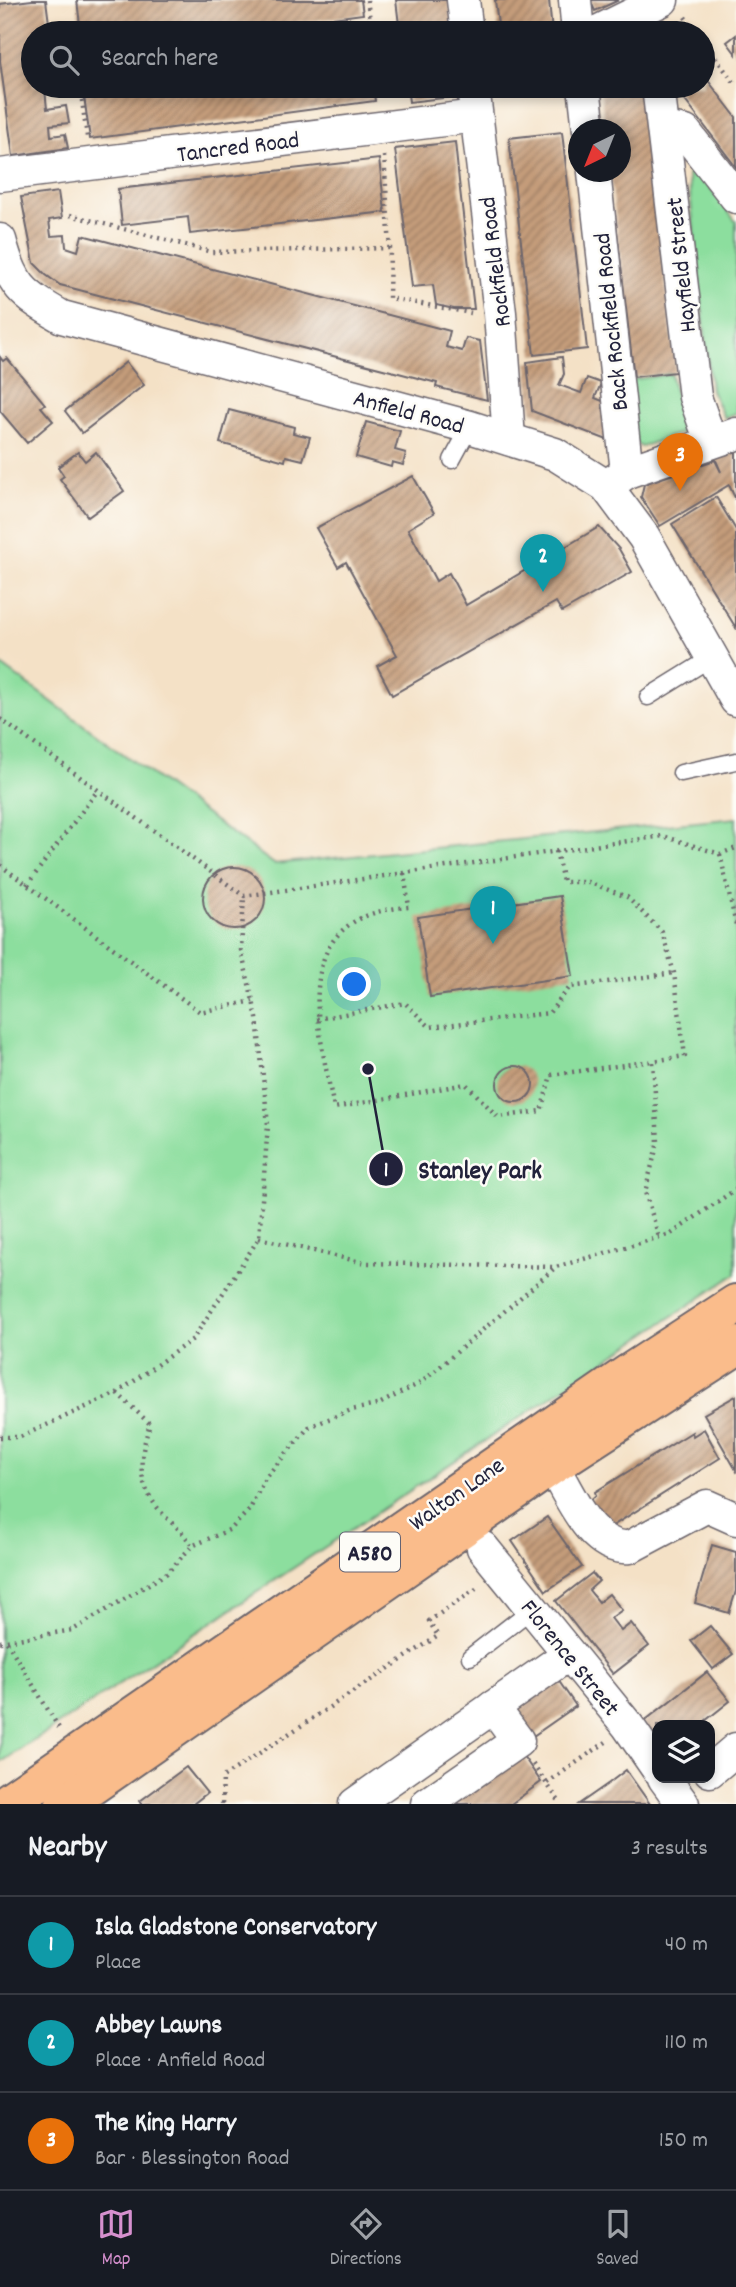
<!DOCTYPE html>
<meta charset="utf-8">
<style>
body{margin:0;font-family:Dekko,sans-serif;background:#20242c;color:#f1f3f6}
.controls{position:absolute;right:21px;bottom:21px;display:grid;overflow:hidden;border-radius:14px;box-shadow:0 4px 10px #0003}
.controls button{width:63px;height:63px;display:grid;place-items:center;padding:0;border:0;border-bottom:2px solid #363941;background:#171b24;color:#f1f3f6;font:35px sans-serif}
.compass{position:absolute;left:568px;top:119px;width:63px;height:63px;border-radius:50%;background:#171b24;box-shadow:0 4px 10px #0003;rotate:223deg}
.you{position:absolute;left:355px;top:985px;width:24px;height:24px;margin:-18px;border:5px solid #fff;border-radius:50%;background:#1a73e8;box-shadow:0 0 0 10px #1a73e833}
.badge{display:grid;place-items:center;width:46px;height:46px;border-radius:50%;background:#d690ce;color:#fff;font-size:23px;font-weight:700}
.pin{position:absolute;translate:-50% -58px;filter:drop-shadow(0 2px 4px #0008)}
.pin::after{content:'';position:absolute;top:37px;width:24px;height:21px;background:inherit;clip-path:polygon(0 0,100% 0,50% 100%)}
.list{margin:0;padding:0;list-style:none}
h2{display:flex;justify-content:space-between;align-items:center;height:91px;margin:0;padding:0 28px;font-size:30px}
h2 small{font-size:23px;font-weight:400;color:#9ea1a6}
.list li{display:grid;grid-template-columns:46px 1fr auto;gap:21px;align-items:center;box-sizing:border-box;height:98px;padding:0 28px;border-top:2px solid #363941}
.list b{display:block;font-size:26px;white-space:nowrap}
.list p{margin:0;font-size:23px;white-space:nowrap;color:#9ea1a6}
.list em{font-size:23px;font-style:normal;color:#9ea1a6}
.icon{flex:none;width:38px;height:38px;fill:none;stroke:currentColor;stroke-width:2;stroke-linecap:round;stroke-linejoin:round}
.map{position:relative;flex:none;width:736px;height:1804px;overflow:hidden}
.search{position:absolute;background:#171b24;box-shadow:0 4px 10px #0003;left:21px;right:21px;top:21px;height:77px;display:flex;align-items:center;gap:18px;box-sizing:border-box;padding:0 24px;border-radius:38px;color:#9ea1a6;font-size:26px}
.sheet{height:385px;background:#171b24}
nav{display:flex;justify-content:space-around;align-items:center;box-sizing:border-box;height:98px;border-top:2px solid #363941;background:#171b24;font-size:19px;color:#9ea1a6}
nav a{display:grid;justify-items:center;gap:4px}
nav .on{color:#d690ce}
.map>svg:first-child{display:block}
.green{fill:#8cde9e;stroke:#57806c;stroke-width:2}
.building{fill:url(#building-hatch)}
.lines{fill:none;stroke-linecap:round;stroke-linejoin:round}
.lane-casing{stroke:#6c656c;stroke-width:19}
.street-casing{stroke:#6c656c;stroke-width:35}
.highway-casing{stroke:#6c656c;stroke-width:42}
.path{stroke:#6c656c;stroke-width:4.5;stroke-dasharray:2 5;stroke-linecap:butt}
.lane{stroke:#fff;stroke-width:16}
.street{stroke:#fff;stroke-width:32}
.highway{stroke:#fabc8b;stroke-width:38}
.labels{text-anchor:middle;stroke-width:5;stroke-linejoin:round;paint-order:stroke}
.shield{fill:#fdfcf7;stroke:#646373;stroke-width:2}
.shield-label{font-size:23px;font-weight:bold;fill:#22223b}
.street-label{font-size:24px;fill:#22223b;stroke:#fdfcf7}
.leader{fill:none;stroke:#22223b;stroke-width:2.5}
.callout-dot{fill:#22223b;stroke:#fdfcf7;stroke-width:2.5}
.mark-label{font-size:21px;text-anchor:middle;font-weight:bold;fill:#fff}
.callout-label{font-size:26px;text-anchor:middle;font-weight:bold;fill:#22223b;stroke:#fdfcf7;stroke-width:5;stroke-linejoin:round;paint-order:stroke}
</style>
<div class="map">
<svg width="736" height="1804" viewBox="0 0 736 1804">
<defs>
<pattern id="building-hatch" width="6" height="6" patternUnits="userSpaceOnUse" patternTransform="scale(1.75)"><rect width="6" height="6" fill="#c49c7a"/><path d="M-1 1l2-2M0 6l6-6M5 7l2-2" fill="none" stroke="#9f7f65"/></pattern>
</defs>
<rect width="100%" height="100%" fill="#fdfcf7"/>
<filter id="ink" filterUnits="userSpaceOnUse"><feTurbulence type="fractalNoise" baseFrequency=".0143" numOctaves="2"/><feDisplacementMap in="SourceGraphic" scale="14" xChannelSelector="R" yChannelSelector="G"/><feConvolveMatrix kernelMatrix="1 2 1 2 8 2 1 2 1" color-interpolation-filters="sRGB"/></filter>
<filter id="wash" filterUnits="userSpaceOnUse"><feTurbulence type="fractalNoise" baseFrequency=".00686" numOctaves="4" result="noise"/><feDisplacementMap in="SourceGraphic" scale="28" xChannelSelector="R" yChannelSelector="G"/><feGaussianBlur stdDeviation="1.57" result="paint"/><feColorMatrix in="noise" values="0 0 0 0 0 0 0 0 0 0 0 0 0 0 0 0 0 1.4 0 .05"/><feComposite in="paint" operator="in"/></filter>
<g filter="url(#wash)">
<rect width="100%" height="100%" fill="#f4e1c6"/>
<g class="green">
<path d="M687,165H693L736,222V413L724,418L711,390Z"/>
<path d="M671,374C673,393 685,414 683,432L641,447L634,442L629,380Z"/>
<path d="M0,664L274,864L736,818V1274L0,1763Z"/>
</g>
<g id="blocks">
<g class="building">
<path d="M32,0H46L49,23L55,22L56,33H33V86H58L45,89L47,109L66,106L69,123L50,125L51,136L65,134L68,148L13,156L0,61V4Z"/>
<path d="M77,0H361L363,14L220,33H81Z"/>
<path d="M396,0H449L453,33H400Z"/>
<path d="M495,0H549L552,33H499Z"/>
<path d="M590,0H619L595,11Z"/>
<path d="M736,35V54L727,42Z"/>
<path d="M703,74L736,117V167L677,90L683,86H703Z"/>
<path d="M112,86H373L375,101L90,139L83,89Z"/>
<path d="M407,86H459L461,96L409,102Z"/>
<path d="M505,86H539L540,92L506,96Z"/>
<path d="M600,86H642L676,372L634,377L610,172H620V130H605Z"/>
<path d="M562,132L587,349L534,355L509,138Z"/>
<path d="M455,142L459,181L474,309H454L436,305L433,285L412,287L395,149Z"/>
<path d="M379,159L385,212L190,234L188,217L122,225L118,189Z"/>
<path d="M58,192L62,218L49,220L51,236L65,235L66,247L78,251L82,235L450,331L446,347L462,351L466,338L480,341L487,400L436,387L437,383L60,285L46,275L34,263L21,197Z"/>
<path d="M0,357L3,361L7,358L45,404L41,407L53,421L27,443L0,411Z"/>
<path d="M562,357L564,374L559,385L581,393L587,378L601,383L595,398L605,402L603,408L613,411L615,443L532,411L527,362Z"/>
<path d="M126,362L144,385L82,433L65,411Z"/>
<path d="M229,410L294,427L293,433L310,437L303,460L286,456L285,461L220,443Z"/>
<path d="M366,422L400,431L395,450L406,453L403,465L392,462L391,467L356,457Z"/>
<path d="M736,451V500L729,485L660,526L641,497L644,484L715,460L721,472L715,458Z"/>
<path d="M78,452L85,461L96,452L124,491L88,517L60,479L64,476L58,467Z"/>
<path d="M413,476L434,513L408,529L436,581L449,573L466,605L599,527L619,549L632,572L562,612L556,602L392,695L377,666L397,655L346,562L338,567L316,528Z"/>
<path d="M716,497L736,530V628L672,524Z"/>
<circle cx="234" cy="898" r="31"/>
<path d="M560,896L573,976L430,997L418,917Z"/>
<circle cx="515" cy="1084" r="18"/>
<path d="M736,1396V1470L704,1414Z"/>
<path d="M704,1429L720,1458L606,1530L588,1502L596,1495L595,1492L692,1432L693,1436Z"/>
<path d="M547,1517L582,1567L546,1591L512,1541Z"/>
<path d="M712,1545L736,1552V1591L729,1613L695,1603Z"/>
<path d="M592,1573L599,1581L589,1590L593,1595L599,1602L609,1594L622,1610L611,1618L621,1631L631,1623L649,1646L613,1674L556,1601Z"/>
<path d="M710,1626L733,1654L713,1669L691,1641Z"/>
<path d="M707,1672L730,1701L700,1725H657V1742L642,1723Z"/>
<path d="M556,1677L576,1706L523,1743L499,1708Z"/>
<path d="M521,1753L541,1782L511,1804H449Z"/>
<path d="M186,1767L207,1793L193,1804H142L140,1801Z"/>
<path d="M626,1770L650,1804H579L609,1783Z"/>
</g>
</g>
</g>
<g filter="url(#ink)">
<use href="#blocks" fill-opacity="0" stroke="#6c656c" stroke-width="2"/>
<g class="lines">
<g class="lane-casing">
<g id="lane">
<path d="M452,460L470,427"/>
<path d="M648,697L711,658"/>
<path d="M681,773L736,761"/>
<path d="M470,1657L532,1609"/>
</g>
</g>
<g class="street-casing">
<g id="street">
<path d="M463,0L467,33"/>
<path d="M575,0L578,33"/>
<path d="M595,33L662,0"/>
<path d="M473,86L500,313L509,439"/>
<path d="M584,86L589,130"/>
<path d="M658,86L695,397L711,442"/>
<path d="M664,128L685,132L736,197"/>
<path d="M594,172L627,472"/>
<path d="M0,175L476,116"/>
<path d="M0,240C12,286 22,294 62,317L470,427L555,454L606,486L644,537L736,700"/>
<path d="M611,483L627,472L736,434"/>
<path d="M552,1465C569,1493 591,1551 630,1547L707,1506L736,1519"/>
<path d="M483,1548L628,1726L657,1768"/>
<path d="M710,1771L736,1749"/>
<path d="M664,1778L683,1804"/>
<path d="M355,1804L569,1654"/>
<path d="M427,1804L518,1741L493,1707"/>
</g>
</g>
<g class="highway-casing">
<g id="highway">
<path d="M6,1804L630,1373L736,1304"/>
<path d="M65,1804L552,1465L736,1346"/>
</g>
</g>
<g class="path">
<path d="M367,0L372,33"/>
<path d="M685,17L697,33"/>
<path d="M344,33L371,30"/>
<path d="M703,41L736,85"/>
<path d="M80,86L87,137"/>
<path d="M379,86L381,99"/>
<path d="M384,156L390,248L389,298L471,313"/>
<path d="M70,215L212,252L390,248"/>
<path d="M0,719L244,896L663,836L720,854L736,848"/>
<path d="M556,851L563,882H588L627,897L662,932L674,973L685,1056L653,1061L658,1142L645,1192L659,1237"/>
<path d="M720,854L736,925"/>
<path d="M0,865L200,1012L253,1001"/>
<path d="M404,873L409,907C286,915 317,1023 334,1108L466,1084L498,1117L541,1111L551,1075L653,1061"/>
<path d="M27,885L98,790"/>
<path d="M317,1019L405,1003L430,1027L549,1013L570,987L674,973"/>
<path d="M259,1238L365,1263L556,1267L671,1234L736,1189"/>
<path d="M117,1393L150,1424C139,1458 135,1483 162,1513C173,1525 183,1531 192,1546"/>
<path d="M0,1437H20L117,1393L193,1339L259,1238L268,1125L257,1018L241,950L244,896"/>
<path d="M0,1642L73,1630L167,1573L192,1546L231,1529L250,1509L265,1478L309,1427L351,1410L377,1405L422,1382L556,1267"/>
<path d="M7,1642L59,1728"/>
<path d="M533,1764L561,1804"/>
<path d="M547,1783L606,1742"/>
<path d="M222,1804L223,1777L438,1636L429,1621L479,1587"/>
</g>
<use href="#lane" class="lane"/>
<use href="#street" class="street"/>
<use href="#highway" class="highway"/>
</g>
</g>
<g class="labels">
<rect class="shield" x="340" y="1532.5" width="60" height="39" rx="5"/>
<g class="shield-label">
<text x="370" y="1560">A580</text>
</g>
<g class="street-label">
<text transform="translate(238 146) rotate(-7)" y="8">Tancred Road</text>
<text transform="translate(494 262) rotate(-97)" y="8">Rockfield Road</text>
<text transform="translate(680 265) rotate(-96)" y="8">Hayfield Street</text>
<text transform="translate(610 322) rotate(-96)" y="8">Back Rockfield Road</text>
<text transform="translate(409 411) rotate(15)" y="8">Anfield Road</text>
<text transform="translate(456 1493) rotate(-35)" y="8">Walton Lane</text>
<text transform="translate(571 1657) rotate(51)" y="8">Florence Street</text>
</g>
</g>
<path class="leader" d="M368 1069L386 1169"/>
<g class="callout-dot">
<circle cx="368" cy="1069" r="7"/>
<circle cx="386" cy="1169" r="18"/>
</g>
<g class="mark-label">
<text x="386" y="1176">1</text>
</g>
<g class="callout-label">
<text x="480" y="1178">Stanley Park</text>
</g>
</svg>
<div class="controls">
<button><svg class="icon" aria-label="layers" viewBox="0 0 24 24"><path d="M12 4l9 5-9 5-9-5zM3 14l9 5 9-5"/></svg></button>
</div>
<svg class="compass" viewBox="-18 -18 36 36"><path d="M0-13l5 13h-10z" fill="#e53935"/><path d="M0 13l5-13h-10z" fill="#9ea1a6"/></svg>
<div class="you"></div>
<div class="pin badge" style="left:493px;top:944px;background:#0f9aa8">1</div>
<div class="pin badge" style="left:543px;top:592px;background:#0f9aa8">2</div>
<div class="pin badge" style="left:680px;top:491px;background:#e8710a">3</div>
<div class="search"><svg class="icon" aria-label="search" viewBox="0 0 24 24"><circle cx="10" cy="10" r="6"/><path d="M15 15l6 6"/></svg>Search here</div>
</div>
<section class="sheet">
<h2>Nearby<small>3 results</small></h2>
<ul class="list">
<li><span class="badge" style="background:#0f9aa8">1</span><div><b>Isla Gladstone Conservatory</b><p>Place</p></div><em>40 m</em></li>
<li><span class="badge" style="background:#0f9aa8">2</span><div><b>Abbey Lawns</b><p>Place · Anfield Road</p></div><em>110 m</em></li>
<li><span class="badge" style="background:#e8710a">3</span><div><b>The King Harry</b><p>Bar · Blessington Road</p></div><em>150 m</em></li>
</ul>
</section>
<nav>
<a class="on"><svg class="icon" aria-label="map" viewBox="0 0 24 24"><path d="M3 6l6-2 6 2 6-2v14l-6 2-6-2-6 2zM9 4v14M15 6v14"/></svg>Map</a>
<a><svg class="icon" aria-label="directions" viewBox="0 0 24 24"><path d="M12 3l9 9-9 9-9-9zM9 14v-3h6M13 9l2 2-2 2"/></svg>Directions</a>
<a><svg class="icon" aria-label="saved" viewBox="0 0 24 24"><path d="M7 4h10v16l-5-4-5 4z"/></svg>Saved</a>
</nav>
